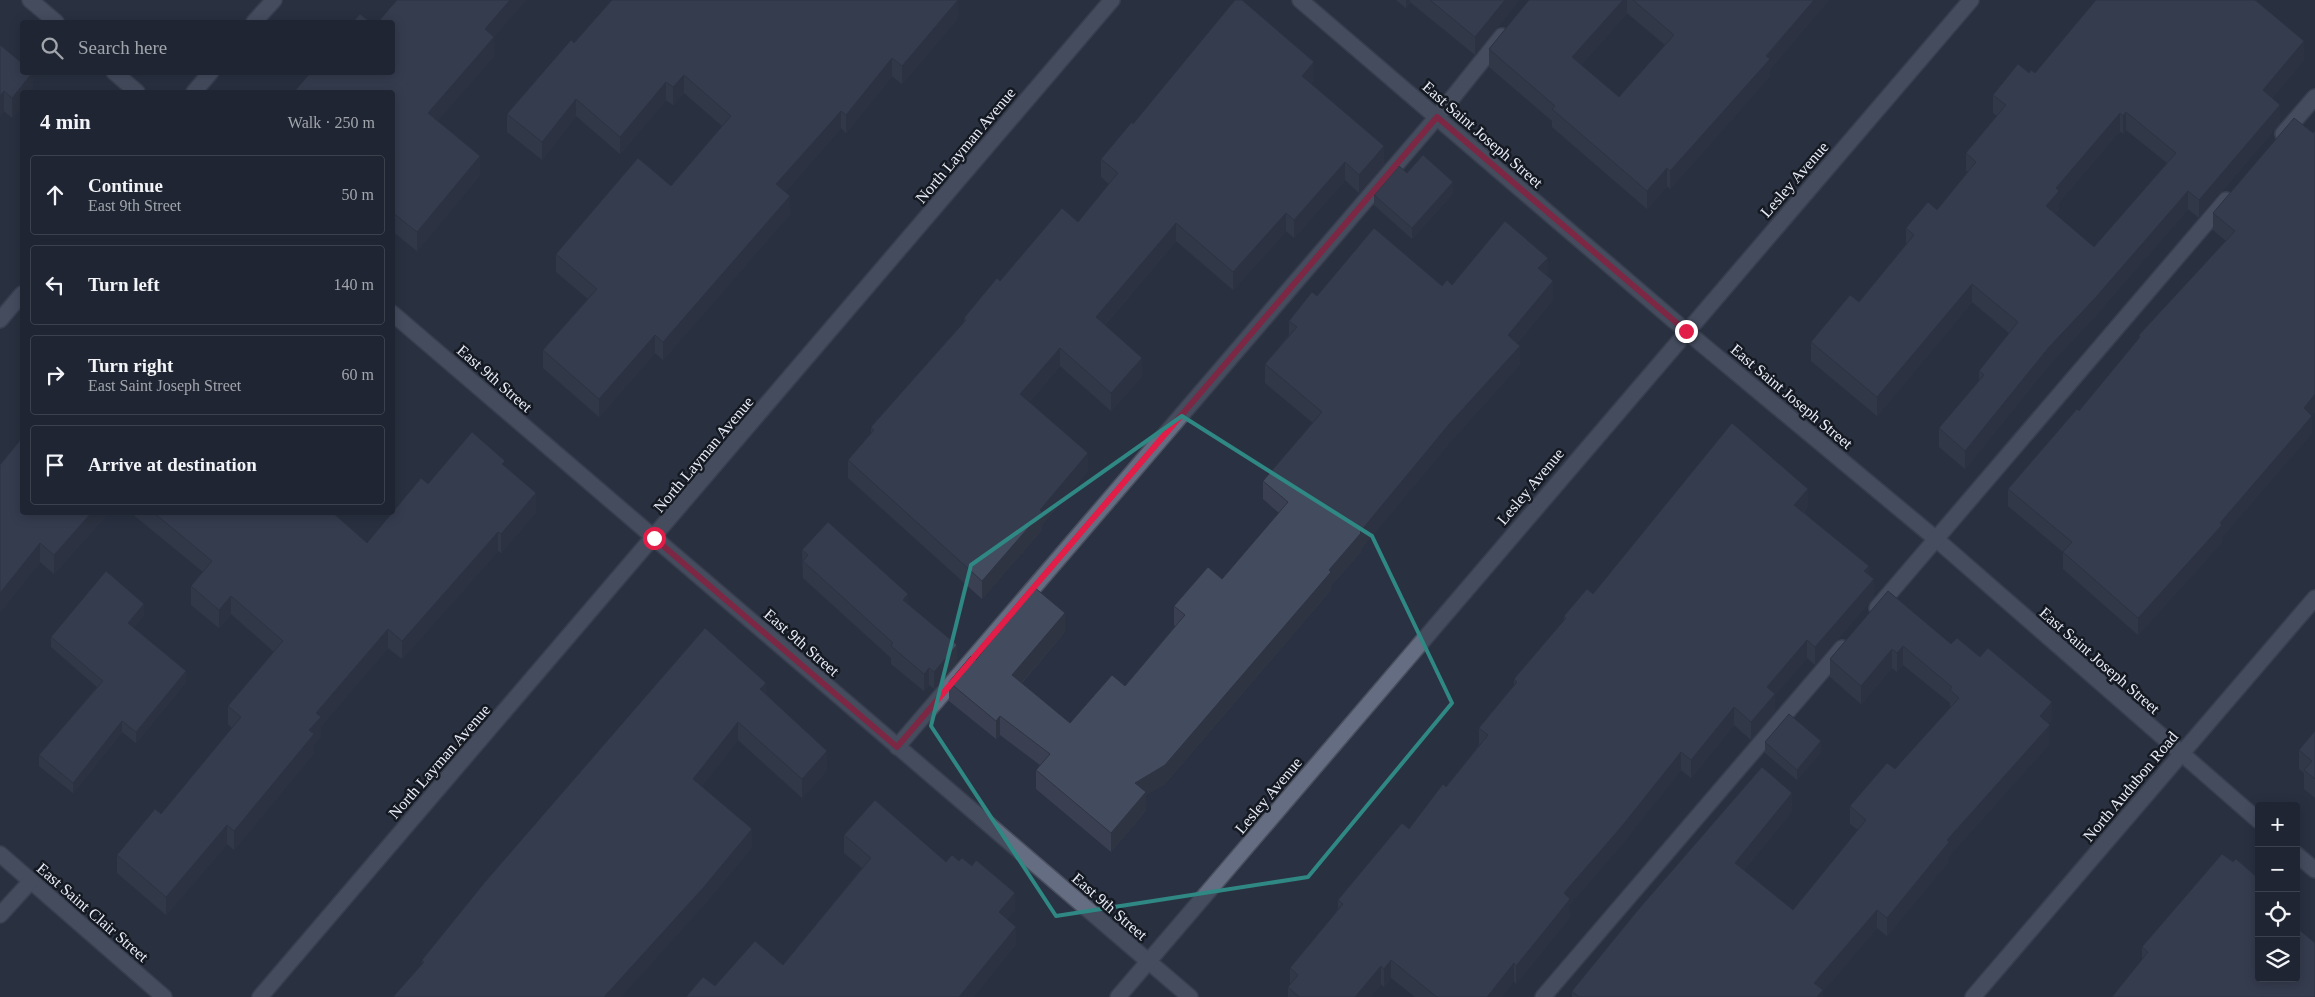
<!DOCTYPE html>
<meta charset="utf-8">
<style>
body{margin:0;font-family:"Times New Roman",serif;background:#272d3a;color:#f1f3f6}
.controls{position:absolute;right:15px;bottom:15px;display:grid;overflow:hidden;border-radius:5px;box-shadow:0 2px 12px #0003}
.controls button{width:45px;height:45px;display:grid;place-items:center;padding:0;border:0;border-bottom:1px solid #3c424d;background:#1f2532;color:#f1f3f6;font:25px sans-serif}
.stop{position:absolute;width:15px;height:15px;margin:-11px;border:4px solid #e11d48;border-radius:50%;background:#fff}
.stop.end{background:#e11d48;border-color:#fff;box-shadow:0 1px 5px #0008}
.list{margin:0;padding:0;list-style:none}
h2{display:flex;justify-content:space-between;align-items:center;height:65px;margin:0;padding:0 20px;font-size:21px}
h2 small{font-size:16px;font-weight:400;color:#a1a5ac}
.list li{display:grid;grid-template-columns:32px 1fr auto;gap:15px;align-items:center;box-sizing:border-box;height:80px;margin:0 10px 10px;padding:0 10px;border:1px solid #3c424d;border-radius:5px}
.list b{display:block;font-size:19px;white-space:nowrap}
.list p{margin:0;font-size:16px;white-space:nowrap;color:#a1a5ac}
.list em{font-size:16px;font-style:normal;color:#a1a5ac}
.icon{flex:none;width:28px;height:28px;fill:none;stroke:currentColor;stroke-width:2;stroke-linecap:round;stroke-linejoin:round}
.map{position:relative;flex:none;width:2315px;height:997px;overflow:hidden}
.search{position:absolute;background:#1f2532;box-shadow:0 2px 12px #0003;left:20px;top:20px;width:375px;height:55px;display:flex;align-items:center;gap:12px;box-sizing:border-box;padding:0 18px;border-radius:5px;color:#a1a5ac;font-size:19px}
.panel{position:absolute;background:#1f2532;box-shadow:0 2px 12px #0003;left:20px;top:90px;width:375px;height:425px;border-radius:5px}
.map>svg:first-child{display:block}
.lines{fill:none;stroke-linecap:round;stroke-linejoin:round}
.minor-casing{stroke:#494f5e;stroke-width:18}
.minor{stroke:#646d81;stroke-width:15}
.wall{fill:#3a4051;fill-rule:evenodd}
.shaded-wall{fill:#2f3442}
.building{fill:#434b5e;stroke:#2f3442;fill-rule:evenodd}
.route{stroke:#e11d48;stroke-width:6}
.marked{fill:none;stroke:#2f8883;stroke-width:4;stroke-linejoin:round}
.labels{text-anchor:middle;stroke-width:5;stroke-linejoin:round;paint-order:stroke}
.street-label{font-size:16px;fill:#e7ecf8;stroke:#151921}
</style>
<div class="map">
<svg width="2315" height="997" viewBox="0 0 2315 997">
<rect width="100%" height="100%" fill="#293142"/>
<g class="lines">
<g class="minor-casing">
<g id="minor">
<path d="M30,0L56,22"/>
<path d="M1300,0L1686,331L1936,539L2259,821"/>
<path d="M254,22L274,0"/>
<path d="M114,72L137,92"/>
<path d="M194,92L211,72"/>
<path d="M2283,134L2315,97"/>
<path d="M392,313L1190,997"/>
<path d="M0,320L22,294"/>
<path d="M1877,608L2226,200"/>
<path d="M897,747L1437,117L1502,36"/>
<path d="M0,854L164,997"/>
<path d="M2296,854L2315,870"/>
<path d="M0,915L31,881"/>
<path d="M260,997L1112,0"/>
<path d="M1118,997L1971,0"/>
<path d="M1543,997L1842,648"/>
<path d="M1973,997L2315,598"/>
</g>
</g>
<use href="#minor" class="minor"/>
</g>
<g class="wall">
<path d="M1396,0H1519L1475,55L1410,2L1406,8Z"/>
<path d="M1529,0H1829L1770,69V76L1670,189L1667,186L1647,209L1552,127V121L1489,67V49ZM1627,13L1665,45L1619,97L1581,65Z"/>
<path d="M2256,0L2304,60L2272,98L2280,123L2199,218L2188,209L2096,315L2049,365L1965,469L1939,447V428L1979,381V371L2009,333L1972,302L1877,416L1811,361V342L1859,302L1906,244V228L1937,210L1968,172L1966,171V153L1997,116L1993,113V95L2029,73H2035ZM2126,130L2167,163L2094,247L2055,214L2059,209V202L2120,131L2123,134Z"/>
<path d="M958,18L902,84L892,76L846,133L841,128L785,192L790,214L663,360L655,353L599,417L543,368V350L588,299L556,272V254L671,186L722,126L684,93L673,105L666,100L620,154L576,116L542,160L507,132V114L574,43Z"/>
<path d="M494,37V56L437,121L480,175L417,251L392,231V92Z"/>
<path d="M0,45L33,72V92L12,118L4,111L0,116Z"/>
<path d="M1314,80L1311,84L1384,164L1359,193L1345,180L1294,238L1286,231L1233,290L1176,241L1105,325L1142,376L1111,411L1060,366L1029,402L1088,471L1042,525V530L982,599L848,478V460L871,434V427L964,322V318L1000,281L1078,222L1109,184L1101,177V159L1133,124Z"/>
<path d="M2315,131V412L2312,415V433L2222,537V542L2138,635L2063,569V552L2008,506V489L2079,411L2139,339V335L2226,241L2213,230V213L2313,133Z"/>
<path d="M1407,173L1453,193L1412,239L1374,205V195Z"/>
<path d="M1547,277L1553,300L1517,343L1520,364L1450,442L1361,549V552L1331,586V590L1165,784L1146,795V811L1111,852L1036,789V770L1040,765L1000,735L996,739L949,701V682L976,660L1065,632L1022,683L1070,723L1125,686L1175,626L1174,625V606L1222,579L1279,513L1263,499V481L1313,423L1265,383V364L1289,335V321L1317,296Z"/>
<path d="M22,418V512H109L54,574L40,562L0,612V465L21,439H20V420Z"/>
<path d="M505,467L536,512L501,553L498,551L402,659L388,648L321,726V736L314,744V753L234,850L227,844L166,915L117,873V855L161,814L232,728L228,724V706L274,652L231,614L219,628L191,605V586L203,572L130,512H332L367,543L428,484Z"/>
<path d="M1808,506L1804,512L1869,575L1874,597L1815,665L1807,658L1775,695V712L1751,740L1734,725L1691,778L1681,770L1622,844L1570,904V917L1516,984L1514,981L1501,997H1415L1391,978L1384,987L1381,984L1370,997H1288V987L1290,985V968L1338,910V900L1409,829L1446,787L1479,745V728L1514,685V679L1564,620V616L1593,594Z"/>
<path d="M802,550L908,604L957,663L934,689L929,685L924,691L891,664V658L803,578Z"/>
<path d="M1888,591L1951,644L2052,720L2048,724L2050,743L1949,856V861L1887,936L1877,928L1823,991V997H1572V991L1792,811L1744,870L1793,910L1858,830L1850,824V806L1895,769L1950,708V703L1903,665L1897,672L1892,668L1861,704L1830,677V659Z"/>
<path d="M144,615L133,628L186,682L136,743L122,732L73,793L39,766V755L97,687L51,647V637Z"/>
<path d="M766,694L827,770L802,798L738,740L701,787L752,847L703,906L422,964V960Z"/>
<path d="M2315,731V798L2304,789V773L2299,769V750Z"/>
<path d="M1765,742L1821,752L1797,780L1765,753Z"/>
<path d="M844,835L946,862L1015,910L1007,919L1016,944L973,997H686L715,986L783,965L862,868L844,853Z"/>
<path d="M2299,930L2142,959V947Z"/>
</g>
<g class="shaded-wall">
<path d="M510,0H526L494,37V56L428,132V113L485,29Z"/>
<path d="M958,0V18L902,84V66Z"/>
<path d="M1406,0H1410V2L1406,8Z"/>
<path d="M1505,0H1519L1475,55V37Z"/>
<path d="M1623,0H1627V13L1572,75V57Z"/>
<path d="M1814,0H1829L1770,69V76L1670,189V171Z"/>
<path d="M2304,41V60L2263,109V90Z"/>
<path d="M892,58V76L846,133V115Z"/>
<path d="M1314,62V80L1302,94V76Z"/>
<path d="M33,72V92H22V105L12,118V98Z"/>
<path d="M684,75V93L673,105V87Z"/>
<path d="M666,82V100L620,154V137Z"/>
<path d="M4,91V111L0,116V96Z"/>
<path d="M576,99V116L542,160V142Z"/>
<path d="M2280,105V123L2199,218V200Z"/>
<path d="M841,111V128L776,202V184Z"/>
<path d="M2126,112V130L2123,134V116Z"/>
<path d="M2120,113V131L2059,202V209L2046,225V206L2056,188Z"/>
<path d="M1384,146V164L1359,193V175Z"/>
<path d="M480,156V175L417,251V232Z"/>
<path d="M1345,162V180L1294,238V220Z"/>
<path d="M1667,168V186L1647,209V191Z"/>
<path d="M1453,182V193L1412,239V228Z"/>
<path d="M2188,191V209L2096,315L2049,365L1965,469V451L2049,347Z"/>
<path d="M790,196V214L663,360V342Z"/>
<path d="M1286,213V231L1233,290V272Z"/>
<path d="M1176,223V241L1096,335V317Z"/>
<path d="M1548,258V276L1538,268Z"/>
<path d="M1553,281V300L1508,353V335Z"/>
<path d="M1972,284V302L1877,416V397Z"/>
<path d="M655,335V353L599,417V399Z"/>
<path d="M1520,346V364L1450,442L1361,549V552L1331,586V590L1165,784L1146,795V811L1111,852V833L1135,783L1329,570L1360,532L1450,423Z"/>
<path d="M1060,348V366L1020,412V394Z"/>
<path d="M1142,358V376L1111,411V393Z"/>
<path d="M2315,394V412L2304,425V408Z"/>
<path d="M2312,416V433L2222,537V542L2138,635V618Z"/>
<path d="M1088,453V471L1042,525V530L982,599V581L1040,510Z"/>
<path d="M1808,489V506L1794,523V505Z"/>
<path d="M536,493V512L501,553V534Z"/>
<path d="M92,512H109L54,574V555Z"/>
<path d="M498,532V551L402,659V641Z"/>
<path d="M40,543V562L0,612V593Z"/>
<path d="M1869,566V583L1864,571Z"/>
<path d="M1874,579V597L1815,665V647Z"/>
<path d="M908,594V612L903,600Z"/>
<path d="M231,596V614L219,628V610Z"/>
<path d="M144,604V615L128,634V623Z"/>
<path d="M1065,613V632L1012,694V675Z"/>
<path d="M388,629V648L321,726V736L314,744V753L234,850V831L309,730L316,713Z"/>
<path d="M1807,640V658L1775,695V712L1751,740V722L1767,687Z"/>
<path d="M957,645V663L934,689V672Z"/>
<path d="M1903,646V665L1897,672V653Z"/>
<path d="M1892,649V668L1861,704V686Z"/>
<path d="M929,668V685L924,691V674Z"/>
<path d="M186,671V682L136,743V732Z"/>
<path d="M766,683V701L760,689Z"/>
<path d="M2052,702V720L2040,734V716Z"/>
<path d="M1734,707V725L1691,778V760Z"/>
<path d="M1000,716V735L996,739V721Z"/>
<path d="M122,721V732L73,793V783Z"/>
<path d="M738,722V740L693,798V779Z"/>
<path d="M2050,725V743L1949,856V861L1887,936V918L1947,840Z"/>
<path d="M1821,741V752L1797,780V770Z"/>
<path d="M827,751V770L802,798V779Z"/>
<path d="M1681,752V770L1622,844L1570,904V917L1516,984V966L1564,893Z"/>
<path d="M1792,793V811L1735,881V863Z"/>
<path d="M227,825V844L166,915V897Z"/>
<path d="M752,829V847L703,906L621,997H604Z"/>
<path d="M1015,893V910L999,929V912Z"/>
<path d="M1877,910V928L1823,991V997H1814V983Z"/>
<path d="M2299,914V932L2296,936V918Z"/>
<path d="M1016,927V944L973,997H959Z"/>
<path d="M1391,960V978L1384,987V969Z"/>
<path d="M1514,963V981L1501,997H1487Z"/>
<path d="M1381,966V984L1370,997H1355Z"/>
</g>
<g class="building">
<path d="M397,0H510L485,29L494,37L428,113L480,156L417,232L392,212V92H294L311,72H392V22H378Z"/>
<path d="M612,0H958L902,66L892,58L846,115L841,111L776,184L790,196L663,342L655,335L599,399L543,350L597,289L556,254L638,158L671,186L731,116L684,75L673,87L666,82L620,137L576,99L542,142L507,114L571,40L574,43Z"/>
<path d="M1235,0H1242L1314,62L1302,76L1384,146L1359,175L1345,162L1294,220L1286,213L1233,272L1176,223L1096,317L1142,358L1111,393L1060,348L1020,394L1088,453L1040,510L1042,512L982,581L848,460L874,430L871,427L966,320L964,318L997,278L1000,281L1062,208L1078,222L1118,173L1101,159L1132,122L1133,124Z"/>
<path d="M1430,0H1505L1475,37Z"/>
<path d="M1529,0H1623L1572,57L1619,97L1674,35L1633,0H1814L1766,56L1770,59L1670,171L1667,168L1647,191L1552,109L1555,106L1489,49Z"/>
<path d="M2096,0H2255L2304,41L2263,90L2280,105L2199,200L2188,191L2096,297L2049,347L1965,451L1939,428L1984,375L1979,371L2018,322L1972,284L1877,397L1811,342L1850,295L1859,302L1914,235L1906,228L1928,202L1937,210L1976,162L1966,153L2006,105L1993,95L2018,64L2029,73L2031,70L2035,73ZM2126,112L2176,153L2094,247L2046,206L2059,191L2056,188L2120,113L2123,116Z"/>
<path d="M360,14L370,22H353Z"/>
<path d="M0,45L22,63V72H33L12,98L4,91L0,96Z"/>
<path d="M2294,118L2313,133L2315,131V394L2304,408L2312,416L2220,523L2222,525L2138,618L2063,552L2072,542L2008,489L2077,409L2079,411L2140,337L2139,335L2235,231L2213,213Z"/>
<path d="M1423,155L1453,182L1412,228L1374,195L1399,166L1407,173Z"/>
<path d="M1505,221L1548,258L1538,268L1553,281L1508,335L1520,346L1450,423L1360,532L1361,533L1329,570L1331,572L1165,765L1135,783L1146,792L1111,833L1036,770L1050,754L1000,716L996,721L949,682L971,656L976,660L1034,587L1065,613L1012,675L1070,723L1112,675L1125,686L1185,615L1174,606L1208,567L1222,579L1288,502L1263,481L1322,412L1265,364L1297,327L1289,321L1312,292L1317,296L1374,228L1442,286L1447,280L1452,285Z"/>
<path d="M1732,423L1808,489L1794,505L1869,566L1864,571L1874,579L1815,647L1807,640L1767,687L1775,694L1751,722L1734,707L1691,760L1681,752L1622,826L1564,893L1570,899L1542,934L1516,966L1514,963L1487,997H1437L1391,960L1384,969L1381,966L1355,997H1299L1288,987L1298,975L1290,968L1343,904L1338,900L1402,823L1409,829L1443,784L1446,787L1488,735L1479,728L1517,682L1514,679L1566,618L1564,616L1587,589L1593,594Z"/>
<path d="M472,432L505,461L502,464L536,493L501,534L498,532L402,641L388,629L316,713L321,717L309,730L314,734L234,831L227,825L166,897L117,855L155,809L161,814L241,717L228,706L283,641L231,596L219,610L191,586L212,561L153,512H332L367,543L421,478L428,484Z"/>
<path d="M22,438V512H92L54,555L40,543L0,593V465Z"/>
<path d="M828,522L908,594L903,600L957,645L934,672L929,668L924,674L891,646L893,643L803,561L808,555L802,550Z"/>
<path d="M106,571L144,604L128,623L186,671L136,732L122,721L73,783L39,755L103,681L51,637Z"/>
<path d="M1888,591L1951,644L1957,638L1980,657L1988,648L2052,702L2040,716L2050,725L1947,840L1949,842L1887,918L1877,910L1814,983L1823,990L1817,997H1579L1572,991L1638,910L1762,767L1792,793L1735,863L1793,910L1866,820L1850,806L1887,763L1895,769L1959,698L1950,690L1952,687L1903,646L1897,653L1892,649L1861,686L1830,659Z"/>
<path d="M705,628L766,683L760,689L827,751L802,779L738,722L693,779L752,829L703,888L604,997H393L424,962L422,960L485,882Z"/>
<path d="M1789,714L1821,741L1797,770L1765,742Z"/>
<path d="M2315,731V779L2304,770L2312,761L2299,750Z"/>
<path d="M875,800L946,862L952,855L959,861L962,858L972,866L976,860L1015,893L999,912L1016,927L959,997H686L703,977L715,986L755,941L783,965L871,858L844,835Z"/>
<path d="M2222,854L2233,862L2236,859L2259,879V978H2296V927L2315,943V997H2112L2148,952L2142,947Z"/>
<path d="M2296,911L2299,914L2296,918Z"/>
</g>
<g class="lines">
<path class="route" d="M654,538L897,747L1437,117L1686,331"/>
</g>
<path d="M0 0H2315V997H0ZM1182,416L1372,536L1452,703L1308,877L1056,916L931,726L971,565Z" fill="#293142" fill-opacity=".55" fill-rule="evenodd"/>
<path class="marked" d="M1182,416L1372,536L1452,703L1308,877L1056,916L931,726L971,565Z"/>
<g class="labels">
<g class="street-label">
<text transform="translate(1483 134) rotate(41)" y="6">East Saint Joseph Street</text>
<text transform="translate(965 145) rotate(-50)" y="6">North Layman Avenue</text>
<text transform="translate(1794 179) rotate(-49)" y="6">Lesley Avenue</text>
<text transform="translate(495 378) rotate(41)" y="6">East 9th Street</text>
<text transform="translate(1792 396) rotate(40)" y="6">East Saint Joseph Street</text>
<text transform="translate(703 454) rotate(-50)" y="6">North Layman Avenue</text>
<text transform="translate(1530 486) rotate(-50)" y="6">Lesley Avenue</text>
<text transform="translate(802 642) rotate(41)" y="6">East 9th Street</text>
<text transform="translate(2100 660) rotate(41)" y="6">East Saint Joseph Street</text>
<text transform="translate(439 761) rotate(-49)" y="6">North Layman Avenue</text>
<text transform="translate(2130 786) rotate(-50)" y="6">North Audubon Road</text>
<text transform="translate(1268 795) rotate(-50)" y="6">Lesley Avenue</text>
<text transform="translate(1110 906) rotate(41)" y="6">East 9th Street</text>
<text transform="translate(93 912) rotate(41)" y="6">East Saint Clair Street</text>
</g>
</g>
</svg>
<div class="controls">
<button>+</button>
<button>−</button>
<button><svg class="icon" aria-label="locate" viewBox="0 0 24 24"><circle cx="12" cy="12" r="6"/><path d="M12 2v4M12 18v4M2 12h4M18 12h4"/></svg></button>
<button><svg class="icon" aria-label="layers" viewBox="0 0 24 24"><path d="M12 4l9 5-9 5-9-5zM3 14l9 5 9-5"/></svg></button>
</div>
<div class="stop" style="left:654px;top:538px"></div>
<div class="stop end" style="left:1686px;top:331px"></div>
<div class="search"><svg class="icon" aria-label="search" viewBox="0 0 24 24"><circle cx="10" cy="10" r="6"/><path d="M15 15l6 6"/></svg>Search here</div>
<section class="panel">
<h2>4 min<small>Walk · 250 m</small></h2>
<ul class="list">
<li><svg class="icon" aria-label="ahead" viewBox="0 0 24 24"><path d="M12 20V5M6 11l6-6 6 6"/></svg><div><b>Continue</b><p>East 9th Street</p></div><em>50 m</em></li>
<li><svg class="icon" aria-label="left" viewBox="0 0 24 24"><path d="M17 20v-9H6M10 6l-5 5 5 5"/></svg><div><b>Turn left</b></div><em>140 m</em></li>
<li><svg class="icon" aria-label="right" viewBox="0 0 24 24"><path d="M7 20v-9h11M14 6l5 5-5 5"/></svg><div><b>Turn right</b><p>East Saint Joseph Street</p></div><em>60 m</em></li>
<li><svg class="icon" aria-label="arrive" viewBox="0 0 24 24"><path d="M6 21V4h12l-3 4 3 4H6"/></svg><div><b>Arrive at destination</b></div></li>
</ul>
</section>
</div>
